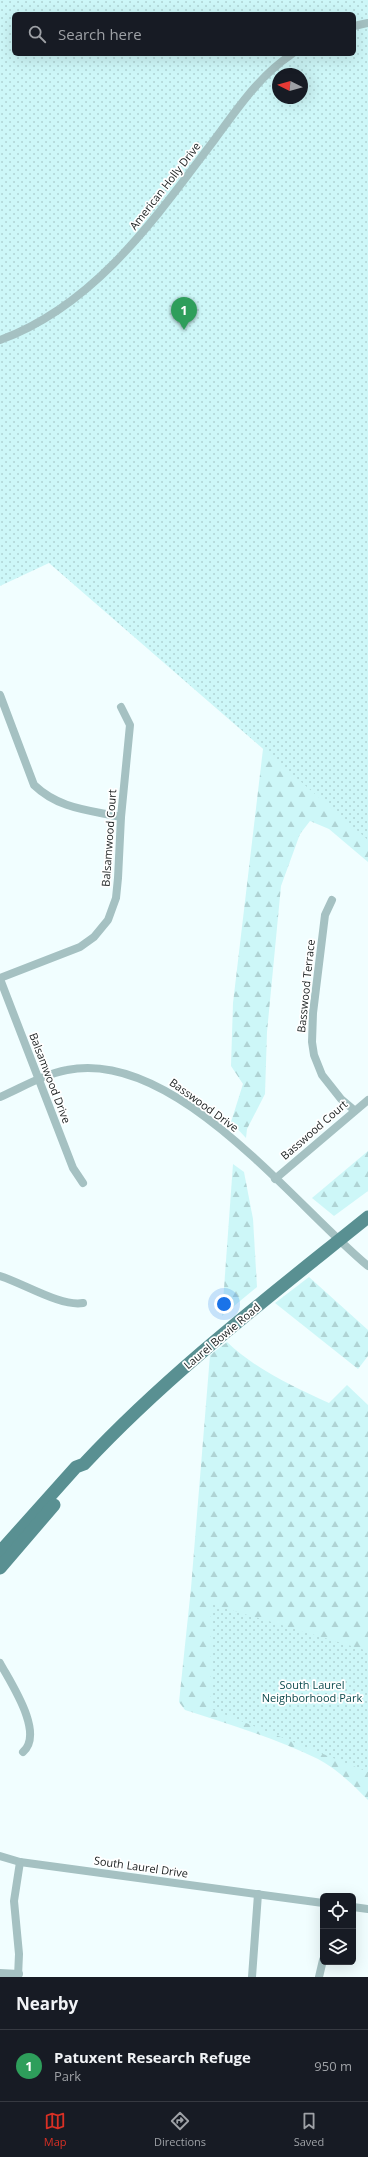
<!DOCTYPE html>
<style>
body{margin:0;font-family:"Open Sans",sans-serif;background:#20242c;color:#f1f3f6}
.controls{position:absolute;right:12px;bottom:12px;display:grid;overflow:hidden;border-radius:6px;box-shadow:0 4px 16px #0002}
.controls button{width:36px;height:36px;display:grid;place-items:center;padding:0;border:0;border-bottom:1px solid #363941;background:#171b24;color:#f1f3f6;font:20px sans-serif}
.compass{position:absolute;left:272px;top:68px;width:36px;height:36px;border-radius:50%;background:#171b24;box-shadow:0 4px 16px #0002;rotate:275deg}
.you{position:absolute;left:224px;top:1304px;width:14px;height:14px;margin:-10px;border:3px solid #fff;border-radius:50%;background:#1a73e8;box-shadow:0 0 0 6px #1a73e833}
.badge{display:grid;place-items:center;width:26px;height:26px;border-radius:50%;background:#d93025;color:#fff;font-size:13px;font-weight:700}
.pin{position:absolute;translate:-50% -33px;filter:drop-shadow(0 1px 2px #0008)}
.pin::after{content:'';position:absolute;top:21px;width:14px;height:12px;background:inherit;clip-path:polygon(0 0,100% 0,50% 100%)}
.list{margin:0;padding:0;list-style:none}
h2{display:flex;justify-content:space-between;align-items:center;height:52px;margin:0;padding:0 16px;font-size:17px}
h2 small{font-size:13px;font-weight:400;color:#9ea1a6}
.list li{display:grid;grid-template-columns:26px 1fr auto;gap:12px;align-items:center;box-sizing:border-box;height:72px;padding:0 16px;border-top:1px solid #363941}
.list b{display:block;font-size:15px;white-space:nowrap}
.list p{margin:0;font-size:13px;white-space:nowrap;color:#9ea1a6}
.list em{font-size:13px;font-style:normal;color:#9ea1a6}
.icon{flex:none;width:22px;height:22px;fill:none;stroke:currentColor;stroke-width:2;stroke-linecap:round;stroke-linejoin:round}
.map{position:relative;flex:none;width:368px;height:1977px;overflow:hidden}
.search{position:absolute;background:#171b24;box-shadow:0 4px 16px #0002;left:12px;right:12px;top:12px;height:44px;display:flex;align-items:center;gap:10px;box-sizing:border-box;padding:0 14px;border-radius:6px;color:#9ea1a6;font-size:15px}
.sheet{height:124px;background:#171b24}
nav{display:flex;justify-content:space-around;align-items:center;box-sizing:border-box;height:56px;border-top:1px solid #363941;background:#171b24;font-size:11px;color:#9ea1a6}
nav a{display:grid;justify-items:center;gap:2px}
nav .on{color:#d93025}
.map>svg:first-child{display:block}
.forest{fill:url(#forest-firs)}
.park{fill:url(#park-dots);fill-rule:evenodd}
.lines{fill:none;stroke-linecap:round;stroke-linejoin:round}
.street{stroke:#a5c1c2;stroke-width:8}
.primary{stroke:#599092;stroke-width:13}
.labels{text-anchor:middle;stroke-width:3.5;stroke-linejoin:round;paint-order:stroke}
.street-label{font-size:11px;fill:#1a1f1f;stroke:#fff}
.park-label{font-size:11px;fill:#0d4b4e;stroke:#fff}
</style>
<div class="map">
<svg width="368" height="1977" viewBox="0 0 368 1977">
<defs>
<pattern id="forest-firs" width="22" height="20" patternUnits="userSpaceOnUse"><rect width="22" height="20" fill="#cdf7f8"/><path d="M5 1l3.5 6h-7zM16 11l3.5 6h-7z" fill="#afd3d4"/></pattern>
<pattern id="park-dots" width="8" height="8" patternUnits="userSpaceOnUse"><rect width="8" height="8" fill="#cdf7f8"/><path d="M2 2h.1M6 6h.1" fill="none" stroke="#afd3d4" stroke-width="1.8" stroke-linecap="round"/></pattern>
</defs>
<rect width="100%" height="100%" fill="#f1feff"/>
<g class="forest">
<path d="M368,43V862L329,829L310,821L300,834L281,886L267,1032L265,1094L247,1129L246,1138L231,1122L243,1084L231,1066L233,1003L263,749L354,54Z"/>
<path d="M368,1151V1191L334,1216L312,1198Z"/>
<path d="M233,1164L244,1172L253,1219L257,1287L222,1316Z"/>
<path d="M309,1277L368,1330V1356L358,1369L275,1303Z"/>
<path d="M227,1342C255,1369 294,1387 329,1403L347,1385L368,1405V1800C353,1785 337,1769 318,1759C278,1739 228,1724 185,1710L179,1702L191,1588L210,1355Z"/>
</g>
<g class="park">
<path d="M0,0H368V840L49,563L0,586ZM14,14H354V54H14ZM278,74H302V98H278Z"/>
<path d="M211,1604L368,1651V1772L211,1709Z"/>
</g>
<g class="lines">
<g class="street">
<path d="M354,26L368,23"/>
<path d="M0,340C96,305 156,217 215,139C238,108 259,76 292,54"/>
<path d="M0,695L34,785C59,809 89,810 121,817"/>
<path d="M332,900L325,915L313,1013L312,1042L314,1055L322,1075L341,1099L354,1110"/>
<path d="M0,978L80,947L94,937L108,920L116,898L118,878L121,817L130,725L121,707"/>
<path d="M0,979L73,1168L83,1183"/>
<path d="M0,1097C21,1088 44,1074 67,1070C175,1048 293,1204 368,1266"/>
<path d="M275,1179L368,1100"/>
<path d="M0,1276C23,1283 61,1307 83,1303"/>
<path d="M0,1663C10,1682 45,1733 23,1752"/>
<path d="M0,1856L20,1862L323,1903"/>
<path d="M353,1907L368,1909"/>
<path d="M0,1973L19,1974"/>
<path d="M18,1977L19,1954L14,1901L20,1862"/>
<path d="M252,1977L258,1894"/>
<path d="M319,1977L323,1960"/>
</g>
<g class="primary">
<path d="M0,1552L76,1467L84,1464C170,1372 270,1296 368,1217"/>
<path d="M0,1568L54,1505"/>
</g>
</g>
<g class="labels">
<g class="street-label">
<text transform="translate(165 186) rotate(-52)" y="4">American Holly Drive</text>
<text transform="translate(109 838) rotate(-86)" y="4">Balsamwood Court</text>
<text transform="translate(306 986) rotate(-84)" y="4">Basswood Terrace</text>
<text transform="translate(50 1078) rotate(69)" y="4">Balsamwood Drive</text>
<text transform="translate(204 1105) rotate(36)" y="4">Basswood Drive</text>
<text transform="translate(314 1130) rotate(-41)" y="4">Basswood Court</text>
<text transform="translate(222 1336) rotate(-40)" y="4">Laurel Bowie Road</text>
<text transform="translate(141 1867) rotate(8)" y="4">South Laurel Drive</text>
</g>
<g class="park-label">
<text x="312" y="1689">South Laurel<tspan x="312" dy="13">Neighborhood Park</tspan></text>
</g>
</g>
</svg>
<div class="controls">
<button><svg class="icon" aria-label="locate" viewBox="0 0 24 24"><circle cx="12" cy="12" r="6"/><path d="M12 2v4M12 18v4M2 12h4M18 12h4"/></svg></button>
<button><svg class="icon" aria-label="layers" viewBox="0 0 24 24"><path d="M12 4l9 5-9 5-9-5zM3 14l9 5 9-5"/></svg></button>
</div>
<svg class="compass" viewBox="-18 -18 36 36"><path d="M0-13l5 13h-10z" fill="#e53935"/><path d="M0 13l5-13h-10z" fill="#9ea1a6"/></svg>
<div class="you"></div>
<div class="pin badge" style="left:184px;top:330px;background:#2e9e5b">1</div>
<div class="search"><svg class="icon" aria-label="search" viewBox="0 0 24 24"><circle cx="10" cy="10" r="6"/><path d="M15 15l6 6"/></svg>Search here</div>
</div>
<section class="sheet">
<h2>Nearby<small></small></h2>
<ul class="list">
<li><span class="badge" style="background:#2e9e5b">1</span><div><b>Patuxent Research Refuge</b><p>Park</p></div><em>950 m</em></li>
</ul>
</section>
<nav>
<a class="on"><svg class="icon" aria-label="map" viewBox="0 0 24 24"><path d="M3 6l6-2 6 2 6-2v14l-6 2-6-2-6 2zM9 4v14M15 6v14"/></svg>Map</a>
<a><svg class="icon" aria-label="directions" viewBox="0 0 24 24"><path d="M12 3l9 9-9 9-9-9zM9 14v-3h6M13 9l2 2-2 2"/></svg>Directions</a>
<a><svg class="icon" aria-label="saved" viewBox="0 0 24 24"><path d="M7 4h10v16l-5-4-5 4z"/></svg>Saved</a>
</nav>
